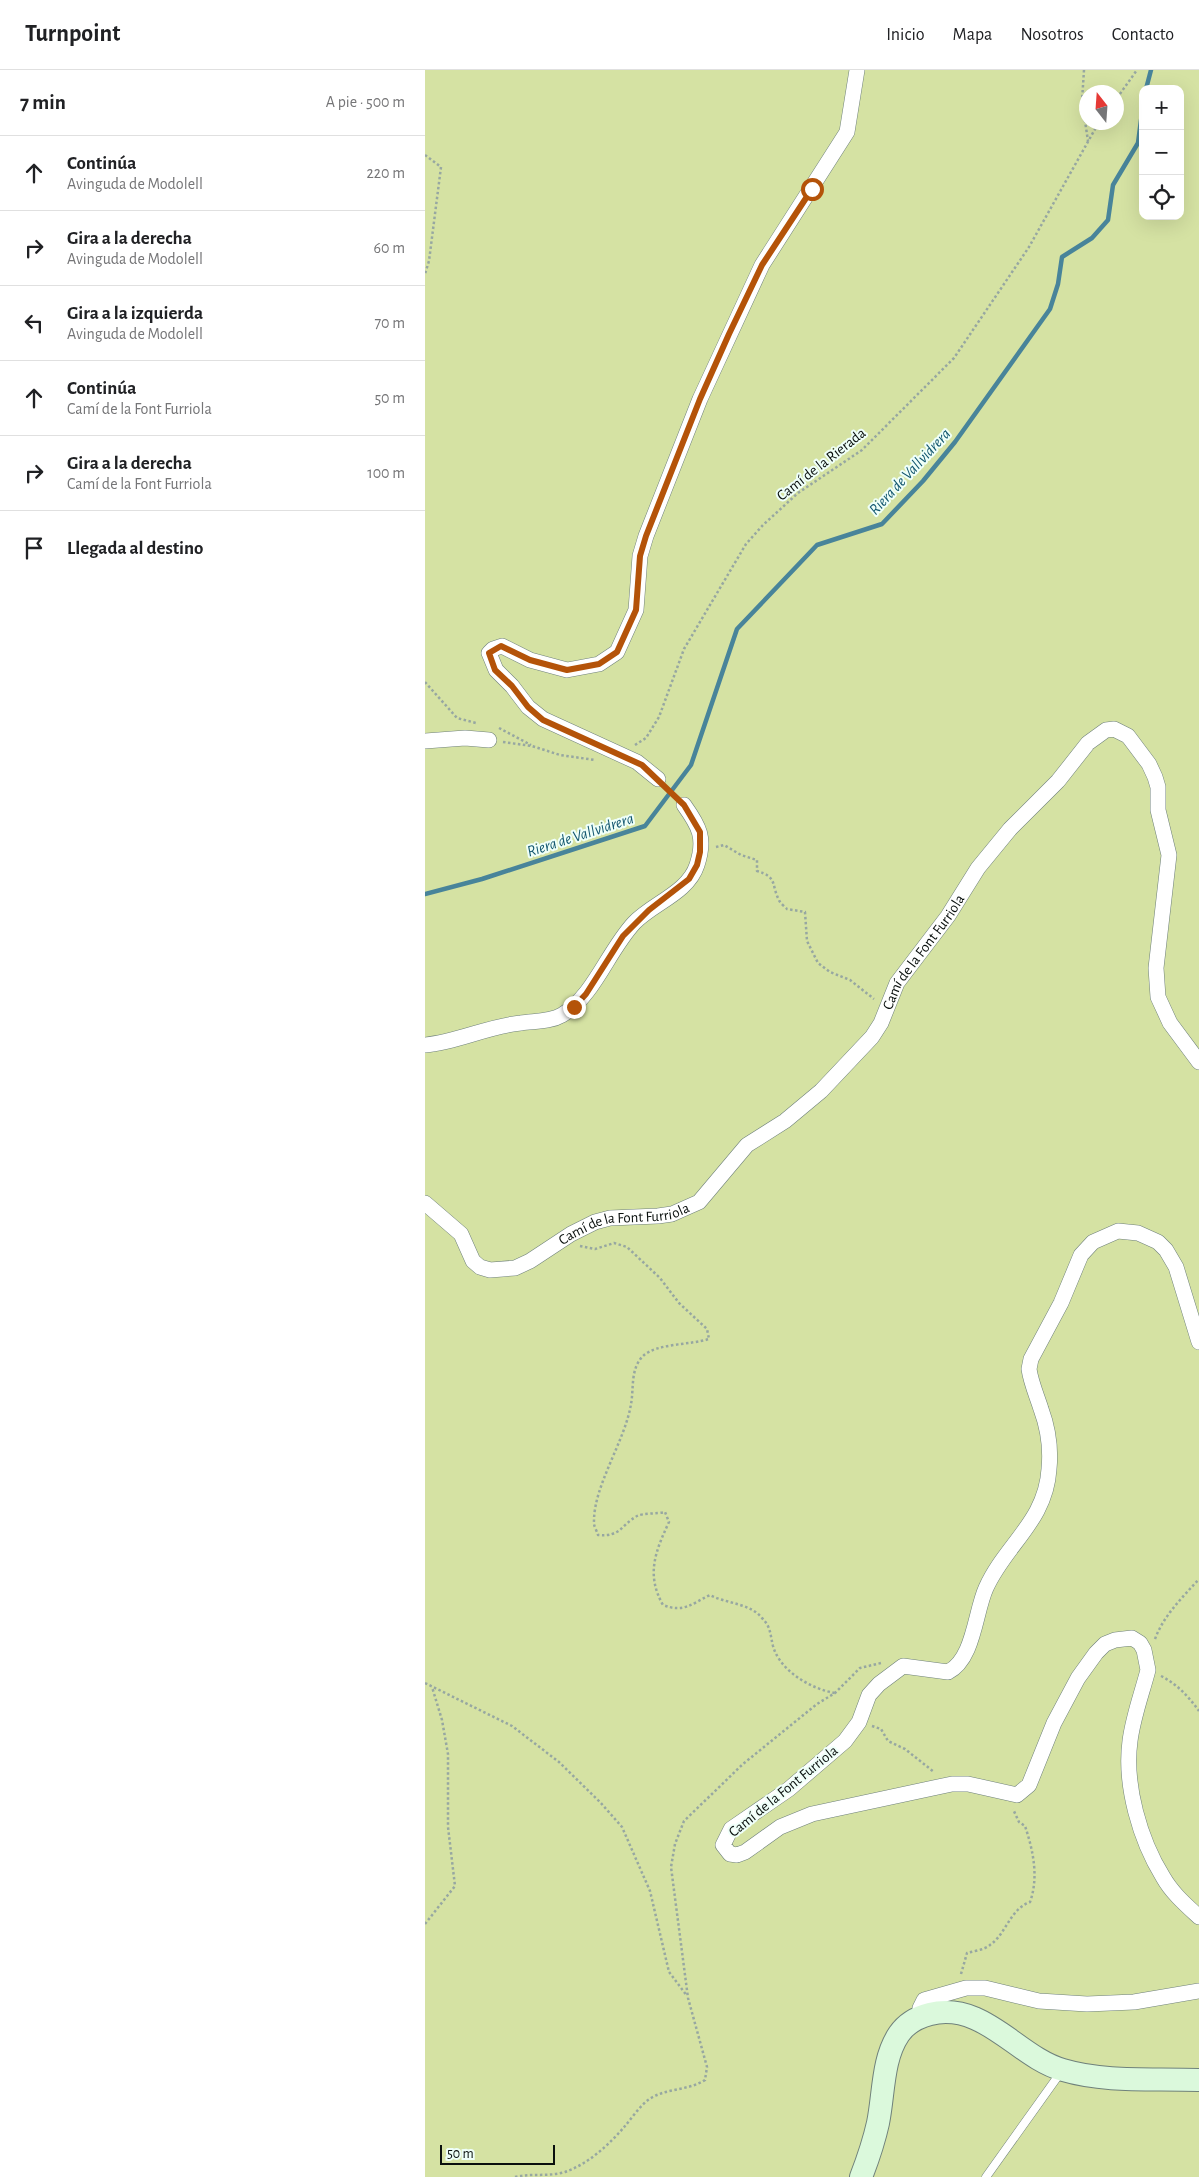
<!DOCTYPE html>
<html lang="es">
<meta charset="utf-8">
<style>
body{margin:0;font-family:"Alegreya Sans",sans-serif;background:#f6f6f6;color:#202124}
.controls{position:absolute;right:15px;top:15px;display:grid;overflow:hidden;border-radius:10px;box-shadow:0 5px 20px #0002}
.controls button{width:45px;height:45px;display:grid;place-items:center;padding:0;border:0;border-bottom:1px solid #e0e0e0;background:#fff;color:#202124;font:25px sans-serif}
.compass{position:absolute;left:654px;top:15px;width:45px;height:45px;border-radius:50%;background:#fff;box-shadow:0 5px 20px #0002;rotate:343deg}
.scale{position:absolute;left:15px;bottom:12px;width:115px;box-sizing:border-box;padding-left:5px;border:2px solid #0a100e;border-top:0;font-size:14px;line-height:18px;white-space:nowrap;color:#0a100e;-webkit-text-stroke:4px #effff9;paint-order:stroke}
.stop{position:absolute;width:15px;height:15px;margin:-11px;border:4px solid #b45309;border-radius:50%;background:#fff}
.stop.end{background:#b45309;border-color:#fff;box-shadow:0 1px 5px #0008}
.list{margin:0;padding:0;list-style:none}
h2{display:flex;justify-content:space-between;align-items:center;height:65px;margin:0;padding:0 20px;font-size:21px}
h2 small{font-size:16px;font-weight:400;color:#757577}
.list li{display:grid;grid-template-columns:32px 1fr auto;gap:15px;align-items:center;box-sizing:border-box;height:75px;padding:0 20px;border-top:1px solid #e0e0e0}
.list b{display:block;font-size:19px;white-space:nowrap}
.list p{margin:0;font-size:16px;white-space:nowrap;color:#757577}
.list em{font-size:16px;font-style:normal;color:#757577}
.icon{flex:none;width:28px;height:28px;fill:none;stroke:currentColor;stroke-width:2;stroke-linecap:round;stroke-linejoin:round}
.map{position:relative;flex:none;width:774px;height:2107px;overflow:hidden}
header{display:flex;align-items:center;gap:30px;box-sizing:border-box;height:70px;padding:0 25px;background:#fff;border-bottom:1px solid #e0e0e0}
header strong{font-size:24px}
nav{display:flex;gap:28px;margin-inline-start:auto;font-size:18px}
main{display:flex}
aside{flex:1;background:#fff}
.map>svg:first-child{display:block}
.green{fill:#d5e2a3;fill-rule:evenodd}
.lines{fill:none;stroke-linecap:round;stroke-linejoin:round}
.stream{stroke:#48849a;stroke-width:4.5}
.lane-casing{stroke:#6f817b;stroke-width:9}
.street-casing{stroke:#6f817b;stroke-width:16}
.secondary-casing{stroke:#6f817b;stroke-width:24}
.path{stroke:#97a7a1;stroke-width:2.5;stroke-dasharray:2.5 2.5;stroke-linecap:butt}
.lane{stroke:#fff;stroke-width:8}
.street{stroke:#fff;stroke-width:15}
.secondary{stroke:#dbf9dc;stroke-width:22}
.route{stroke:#b45309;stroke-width:6}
.labels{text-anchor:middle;stroke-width:4;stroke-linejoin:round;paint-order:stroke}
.street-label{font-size:15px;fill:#0a100e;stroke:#effff9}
.water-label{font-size:16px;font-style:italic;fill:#12566e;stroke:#effff9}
</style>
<header>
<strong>Turnpoint</strong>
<nav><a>Inicio</a><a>Mapa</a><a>Nosotros</a><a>Contacto</a></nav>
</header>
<main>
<aside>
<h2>7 min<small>A pie · 500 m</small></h2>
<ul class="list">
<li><svg class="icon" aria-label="ahead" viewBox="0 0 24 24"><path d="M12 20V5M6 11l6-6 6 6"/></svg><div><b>Continúa</b><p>Avinguda de Modolell</p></div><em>220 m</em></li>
<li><svg class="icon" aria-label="right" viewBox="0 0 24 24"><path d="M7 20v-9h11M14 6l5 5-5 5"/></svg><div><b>Gira a la derecha</b><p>Avinguda de Modolell</p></div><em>60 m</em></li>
<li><svg class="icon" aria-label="left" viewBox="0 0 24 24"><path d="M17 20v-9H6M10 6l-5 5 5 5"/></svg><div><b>Gira a la izquierda</b><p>Avinguda de Modolell</p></div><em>70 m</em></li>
<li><svg class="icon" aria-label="ahead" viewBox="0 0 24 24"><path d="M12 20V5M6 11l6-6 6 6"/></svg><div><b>Continúa</b><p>Camí de la Font Furriola</p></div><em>50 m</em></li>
<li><svg class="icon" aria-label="right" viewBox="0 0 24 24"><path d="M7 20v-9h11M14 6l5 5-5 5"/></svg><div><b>Gira a la derecha</b><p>Camí de la Font Furriola</p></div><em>100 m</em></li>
<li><svg class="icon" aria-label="arrive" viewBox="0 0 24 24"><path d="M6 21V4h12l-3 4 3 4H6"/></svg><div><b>Llegada al destino</b></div></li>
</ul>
</aside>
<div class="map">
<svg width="774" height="2107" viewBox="0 0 774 2107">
<rect width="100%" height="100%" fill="#def3eb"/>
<path class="green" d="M0,0H774V2107H0ZM718,19H755V146H718ZM662,22H692V52H662Z"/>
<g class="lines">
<g class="stream">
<path d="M721,19L726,0"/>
<path d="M0,824L57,809L220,756L266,695L312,559L392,475L457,454L498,411L530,372L625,239L633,214L637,187L667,168L683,150L688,115L713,73L718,35"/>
</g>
<g class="lane-casing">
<path id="lane" d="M561,2107L636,2002"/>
</g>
<g class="street-casing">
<g id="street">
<path d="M0,671L40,668L64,670"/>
<path d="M233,709L212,692L118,649L103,637L87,616L71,600L64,583L68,579L77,576L105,590L142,600L174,594L192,582L211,540L215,486L221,466L275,329L337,195L422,62L432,0"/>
<path d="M0,975C33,972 63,956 96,953C110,951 125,952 137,945C169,926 183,881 209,853C228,833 263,823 272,795C281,768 274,756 259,735"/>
<path id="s1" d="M0,1133L36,1164L48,1191L55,1197L65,1200L90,1198L105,1191L146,1164L170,1152L185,1148L233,1146L247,1144L274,1132L322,1075L360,1051L396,1021L447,967L456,953L472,913L523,846L553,798L585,759L633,711L663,673L681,660L689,659L703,666L724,694L730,707L733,717V740L744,785L731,898L733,927L745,953L774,992"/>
<path d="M774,1272L751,1197L741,1180L733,1172L713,1163L693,1161L668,1172L656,1185L636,1233L606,1289L604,1299C606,1313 612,1326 616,1339C623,1358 626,1379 624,1399C621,1451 580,1475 561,1518C550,1542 549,1589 523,1602L478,1596L454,1614L444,1625L434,1652L420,1671L364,1719L306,1759L298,1775L305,1784L312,1785L320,1782L355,1757L387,1744L527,1714H543L592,1725L604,1715L629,1653L653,1608L671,1583L680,1574L690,1570L707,1568L715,1573L719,1580L723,1600C717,1623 708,1647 705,1671C699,1715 715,1770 738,1807C747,1823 761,1835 774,1847"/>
<path d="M497,1946L495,1938L499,1930L541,1918H560L614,1931L662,1934L709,1932L774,1921"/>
</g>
</g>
<g class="secondary-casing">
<path id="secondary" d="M436,2107C443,2089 449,2071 453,2053C459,2024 457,1989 474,1964C481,1954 493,1947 505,1944C559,1931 592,1987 638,2000C682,2013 729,2008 774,2010"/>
</g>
<g class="path">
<path d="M659,0L657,31L663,71"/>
<path d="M692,28L712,0"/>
<path d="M0,85L16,97L4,191L0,204"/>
<path d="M0,612L32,648L51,653"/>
<path d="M74,658L106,675"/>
<path d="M78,672L107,676L135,685L170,690"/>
<path d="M210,675L221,668L234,647L259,579L321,474L338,455L373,423L437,380L529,288L604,177L674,52"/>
<path d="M291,777L299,775L316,785L332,790V801C353,807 346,815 354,830C355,833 360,837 362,839L380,842L382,871L393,893L405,902L425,910L449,929"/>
<path d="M155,1176L170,1179L189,1173L202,1177L235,1208L254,1233L282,1259L284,1269C266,1275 232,1273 218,1286C205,1299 209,1319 206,1334C200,1371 169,1415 169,1451C168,1455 172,1461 173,1465C196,1467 196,1455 212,1446C218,1443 232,1444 240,1442L244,1452C230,1482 221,1505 238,1535C259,1543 266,1534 285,1525C302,1534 325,1533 337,1548C346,1557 345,1564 348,1576C355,1601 386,1619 410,1623"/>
<path d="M730,1569C739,1545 757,1528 774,1509"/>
<path d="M736,1606C752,1614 764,1627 774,1641"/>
<path d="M0,1613L87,1656L134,1692L175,1732L197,1757L225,1821L244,1902L262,1926"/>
<path d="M447,1656L456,1659L463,1671L480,1679L509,1702"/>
<path d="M0,1854L30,1816L23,1757V1684L17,1650L7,1617"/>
<path d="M536,1904L542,1883C549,1881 559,1880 565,1875C582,1863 584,1840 605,1832C614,1807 608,1780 600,1756L594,1752L588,1739"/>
<path d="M90,2107C107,2103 124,2107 140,2102C163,2094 184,2075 200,2056C207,2048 214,2037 223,2030C239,2018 263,2021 280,2010L282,1997L263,1928L246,1797L250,1774L259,1751L318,1694L392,1634L410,1623L435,1598L456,1593"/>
</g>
<use href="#lane" class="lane"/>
<use href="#street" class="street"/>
<use href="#secondary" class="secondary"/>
</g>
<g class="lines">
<path class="route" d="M149,937L161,924L198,866L224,840L264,809L272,795L275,782V762L259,735L217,695L118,650L103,637L87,616L70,600L64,583L76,576L105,590L142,600L174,594L192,582L211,540L215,486L221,466L275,329L304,264L337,195L387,119"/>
</g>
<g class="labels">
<g class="street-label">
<text transform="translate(396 394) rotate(-38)" y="5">Camí de la Rierada</text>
<text dy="5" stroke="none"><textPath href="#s1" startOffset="662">Camí de la Font Furriola</textPath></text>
<text dy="5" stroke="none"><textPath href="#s1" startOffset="242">Camí de la Font Furriola</textPath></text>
<text transform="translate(358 1721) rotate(-39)" y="5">Camí de la Font Furriola</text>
</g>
<g class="water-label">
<text transform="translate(484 401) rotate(-47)" y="6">Riera de Vallvidrera</text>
<text transform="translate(155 764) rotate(-18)" y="6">Riera de Vallvidrera</text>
</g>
</g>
</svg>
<div class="controls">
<button>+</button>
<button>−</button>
<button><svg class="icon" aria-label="locate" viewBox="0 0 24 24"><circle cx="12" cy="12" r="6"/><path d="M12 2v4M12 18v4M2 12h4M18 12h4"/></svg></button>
</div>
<svg class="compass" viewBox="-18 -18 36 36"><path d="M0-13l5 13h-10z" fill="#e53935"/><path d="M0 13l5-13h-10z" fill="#757577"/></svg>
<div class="scale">50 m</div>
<div class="stop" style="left:387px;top:119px"></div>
<div class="stop end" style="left:149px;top:937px"></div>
</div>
</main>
